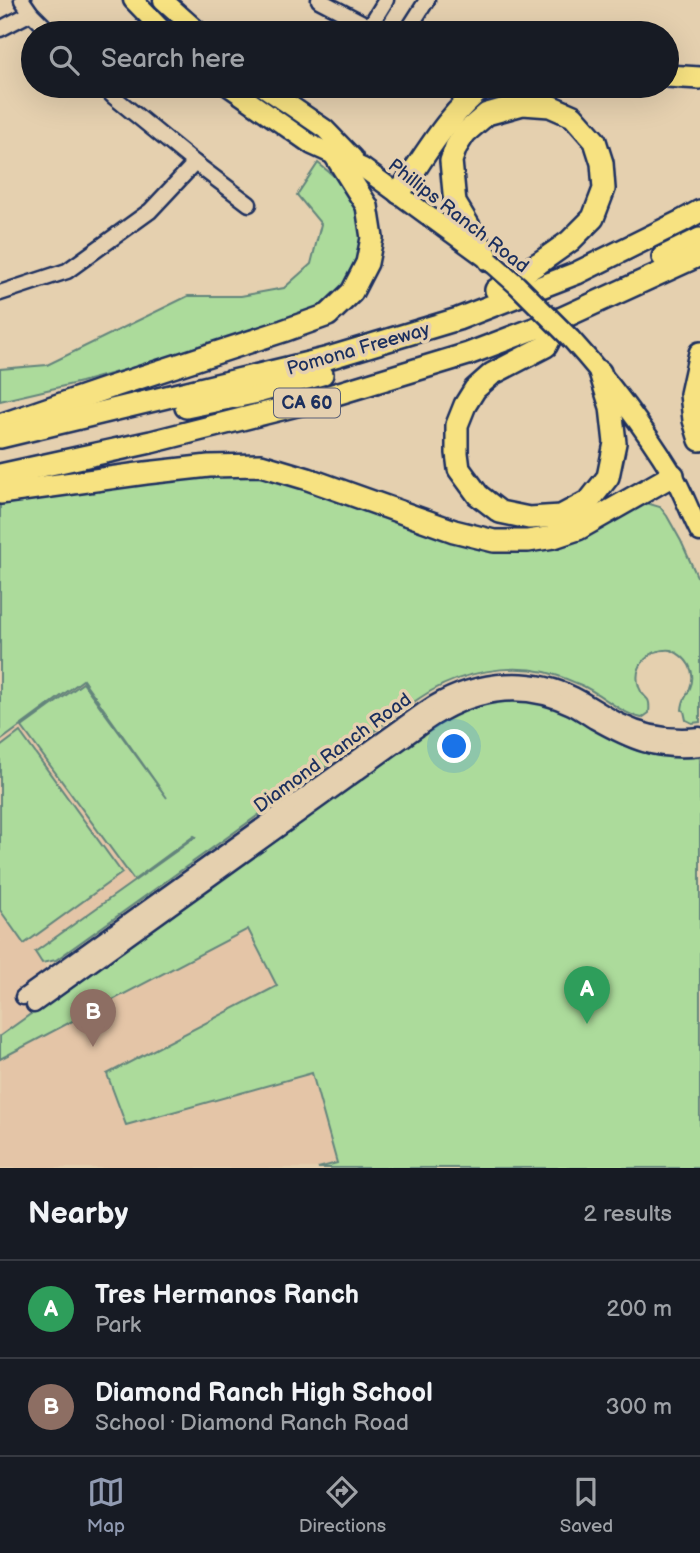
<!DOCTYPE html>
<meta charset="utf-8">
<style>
body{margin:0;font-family:"Balsamiq Sans",sans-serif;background:#242831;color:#f1f3f6}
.you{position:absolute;left:455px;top:747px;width:24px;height:24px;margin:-18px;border:5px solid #fff;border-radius:50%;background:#1a73e8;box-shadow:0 0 0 10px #1a73e833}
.badge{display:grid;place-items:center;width:46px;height:46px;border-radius:50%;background:#919bb2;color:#fff;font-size:23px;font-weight:700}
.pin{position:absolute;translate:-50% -58px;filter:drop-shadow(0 2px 4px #0008)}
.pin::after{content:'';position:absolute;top:37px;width:24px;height:21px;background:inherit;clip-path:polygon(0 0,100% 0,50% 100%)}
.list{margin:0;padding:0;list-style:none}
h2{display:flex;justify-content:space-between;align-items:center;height:91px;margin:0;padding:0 28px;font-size:30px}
h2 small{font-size:23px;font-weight:400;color:#9ea1a6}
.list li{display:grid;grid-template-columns:46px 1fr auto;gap:21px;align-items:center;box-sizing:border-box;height:98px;padding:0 28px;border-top:2px solid #363941}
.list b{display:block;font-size:26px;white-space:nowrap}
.list p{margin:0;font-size:23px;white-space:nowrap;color:#9ea1a6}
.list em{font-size:23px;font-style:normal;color:#9ea1a6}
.icon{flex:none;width:38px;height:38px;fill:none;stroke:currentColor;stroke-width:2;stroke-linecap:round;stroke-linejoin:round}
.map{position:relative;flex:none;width:700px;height:1168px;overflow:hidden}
.search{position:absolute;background:#171b24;box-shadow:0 7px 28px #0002;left:21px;right:21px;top:21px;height:77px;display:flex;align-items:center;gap:18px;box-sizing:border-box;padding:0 24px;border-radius:38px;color:#9ea1a6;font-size:26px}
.sheet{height:287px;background:#171b24}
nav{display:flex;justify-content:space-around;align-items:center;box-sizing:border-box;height:98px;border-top:2px solid #363941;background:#171b24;font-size:19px;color:#9ea1a6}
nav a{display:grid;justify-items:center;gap:4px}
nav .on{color:#919bb2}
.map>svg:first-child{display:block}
.built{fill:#e4c5a7}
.green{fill:#acdb9b;stroke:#64857c;stroke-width:2}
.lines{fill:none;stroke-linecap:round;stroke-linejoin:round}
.minor-casing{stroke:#1b2f5e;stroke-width:19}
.major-casing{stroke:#1b2f5e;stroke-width:23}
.highway-casing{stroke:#1b2f5e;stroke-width:26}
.minor{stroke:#e5d0af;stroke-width:14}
.major{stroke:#f7e281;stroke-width:18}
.highway{stroke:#f7e281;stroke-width:21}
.major-bridge-casing{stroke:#1b2f5e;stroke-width:23;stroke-linecap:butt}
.major-bridge{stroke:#f7e281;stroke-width:18}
.labels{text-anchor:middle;stroke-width:7;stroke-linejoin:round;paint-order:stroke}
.shield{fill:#e5d0af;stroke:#585f76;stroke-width:2}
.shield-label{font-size:18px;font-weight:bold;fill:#1b2f5e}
.street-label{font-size:19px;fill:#1b2f5e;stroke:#e5d0af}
</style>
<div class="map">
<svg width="700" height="1168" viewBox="0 0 700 1168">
<rect width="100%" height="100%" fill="#e5d0af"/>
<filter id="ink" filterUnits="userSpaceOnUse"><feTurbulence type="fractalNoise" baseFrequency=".0143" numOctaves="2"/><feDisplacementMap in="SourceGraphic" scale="14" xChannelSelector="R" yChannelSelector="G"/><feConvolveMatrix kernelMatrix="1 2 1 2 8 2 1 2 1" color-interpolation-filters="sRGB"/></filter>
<g filter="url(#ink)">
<g class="built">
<path d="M82,680L196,837L35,952L62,991L0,1036V741Z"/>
<path d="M248,929L278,986L107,1074L126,1124L312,1072L337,1163L318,1168H0V1059Z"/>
</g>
<g class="green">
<path d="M318,163L335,177L347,194L351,193L360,222L362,238L361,254L347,286L312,314L189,352L81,382L0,401V369L47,365L188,296H241L284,288L311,264L321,224L297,195Z"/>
<path d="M180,474L275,475L490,545L643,502L660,507L667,516L681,541L700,583V722L692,723L686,720L684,711L682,710C683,697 686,699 690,688C697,671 687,657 671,650C651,648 632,665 639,687C644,702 651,693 649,713L642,718C619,713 602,694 581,685C569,680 558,675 545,672C508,664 464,672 431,691C410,703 390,720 370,734L359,733L333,751L331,763L56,960L42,963L35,952L196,837L194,836L134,880L22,727L83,683L167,798L83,680L0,741V503Z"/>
<path d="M504,700C533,701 558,705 582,720C598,730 613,741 630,748C652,757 676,759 700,757V1168H318L337,1163L312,1073L126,1125L107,1074L277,986L248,929L0,1059V1036L438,722L465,707Z"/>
<path d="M20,732L122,873L24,944L0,910V747Z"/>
</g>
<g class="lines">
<g class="minor-casing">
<g id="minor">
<path d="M22,0L31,13L51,33"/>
<path d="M319,0L382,33"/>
<path d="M370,26L386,0"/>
<path d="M0,29L31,13"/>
<path d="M406,33L427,0"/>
<path d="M103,86L114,97L195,163L249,204"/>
<path d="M0,293L67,271L150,211L195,163"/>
<path d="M23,997L424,710C468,680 525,671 574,695C590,703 604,714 621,722C645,734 673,738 700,735"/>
<path d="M34,1005L425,724C469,693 520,682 571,707C579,711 586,716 594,721C631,742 656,753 700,748"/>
</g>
</g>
<g class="major-casing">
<g id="major">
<path d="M133,0L165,33"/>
<path d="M163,0L200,33"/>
<path d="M228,86L312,145L363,168L486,258"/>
<path d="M262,86L325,129L353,158"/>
<path d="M571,339C608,380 643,426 672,473C683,492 690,513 700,532"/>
</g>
</g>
<g class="highway-casing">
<g id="highway">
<path d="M667,76L700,78"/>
<path d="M399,193C425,156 448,113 485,86"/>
<path d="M663,257L700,239"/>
<path d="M490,261L455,203L451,161L456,147L465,133L487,114L523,104L550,106L573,116L595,141L602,163L604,189L593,218L570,241L539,263L496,290"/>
<path d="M560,319L546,346L492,374L475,389L465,405L457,425V453L459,469L478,495L500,512L529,518L561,516L589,501L608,477L615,443L611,407L600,372"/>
<path d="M700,353L691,394L694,420L700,440"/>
<path d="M186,407L258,392L322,374"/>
<path d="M3,424L111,387L283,331L328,315L352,292L367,263L372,238L367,206L335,155"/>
<path d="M0,437L325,359L458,319L577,273L682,221L700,211"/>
<path d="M0,475L151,442L313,401L468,354L560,319L700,255"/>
<path d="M0,493L146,473L209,466L261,465L308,479L454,531L494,541H528L554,537L578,529L673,475"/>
</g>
</g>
<use href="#minor" class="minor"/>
<use href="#major" class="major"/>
<use href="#highway" class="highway"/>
<g class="major-bridge-casing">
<path id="major-bridge" d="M490,261L517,285L571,339"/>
</g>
<use href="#major-bridge" class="major-bridge"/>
</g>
</g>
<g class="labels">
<rect class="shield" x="274" y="388.5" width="66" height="29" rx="5"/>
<g class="shield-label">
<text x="307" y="409">CA 60</text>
</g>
<g class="street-label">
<text transform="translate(459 215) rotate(38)" y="7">Phillips Ranch Road</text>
<text transform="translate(358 348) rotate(-16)" y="7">Pomona Freeway</text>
<text transform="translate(332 752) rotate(-36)" y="7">Diamond Ranch Road</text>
</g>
</g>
</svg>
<div class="you"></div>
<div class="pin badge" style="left:587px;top:1024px;background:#2e9e5b">A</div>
<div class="pin badge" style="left:93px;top:1047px;background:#8d6e63">B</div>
<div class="search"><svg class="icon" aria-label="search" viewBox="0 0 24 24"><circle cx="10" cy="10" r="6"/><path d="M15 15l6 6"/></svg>Search here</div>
</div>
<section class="sheet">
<h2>Nearby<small>2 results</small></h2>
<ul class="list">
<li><span class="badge" style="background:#2e9e5b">A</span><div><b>Tres Hermanos Ranch</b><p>Park</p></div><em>200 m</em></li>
<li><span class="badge" style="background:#8d6e63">B</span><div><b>Diamond Ranch High School</b><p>School · Diamond Ranch Road</p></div><em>300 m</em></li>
</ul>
</section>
<nav>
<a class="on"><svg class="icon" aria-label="map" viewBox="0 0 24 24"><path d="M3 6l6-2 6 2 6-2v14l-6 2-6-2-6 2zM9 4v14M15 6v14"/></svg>Map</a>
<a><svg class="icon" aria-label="directions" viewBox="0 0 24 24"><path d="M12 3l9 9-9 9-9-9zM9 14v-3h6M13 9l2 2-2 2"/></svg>Directions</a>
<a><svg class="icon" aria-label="saved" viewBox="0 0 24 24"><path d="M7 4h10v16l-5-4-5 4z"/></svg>Saved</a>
</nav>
